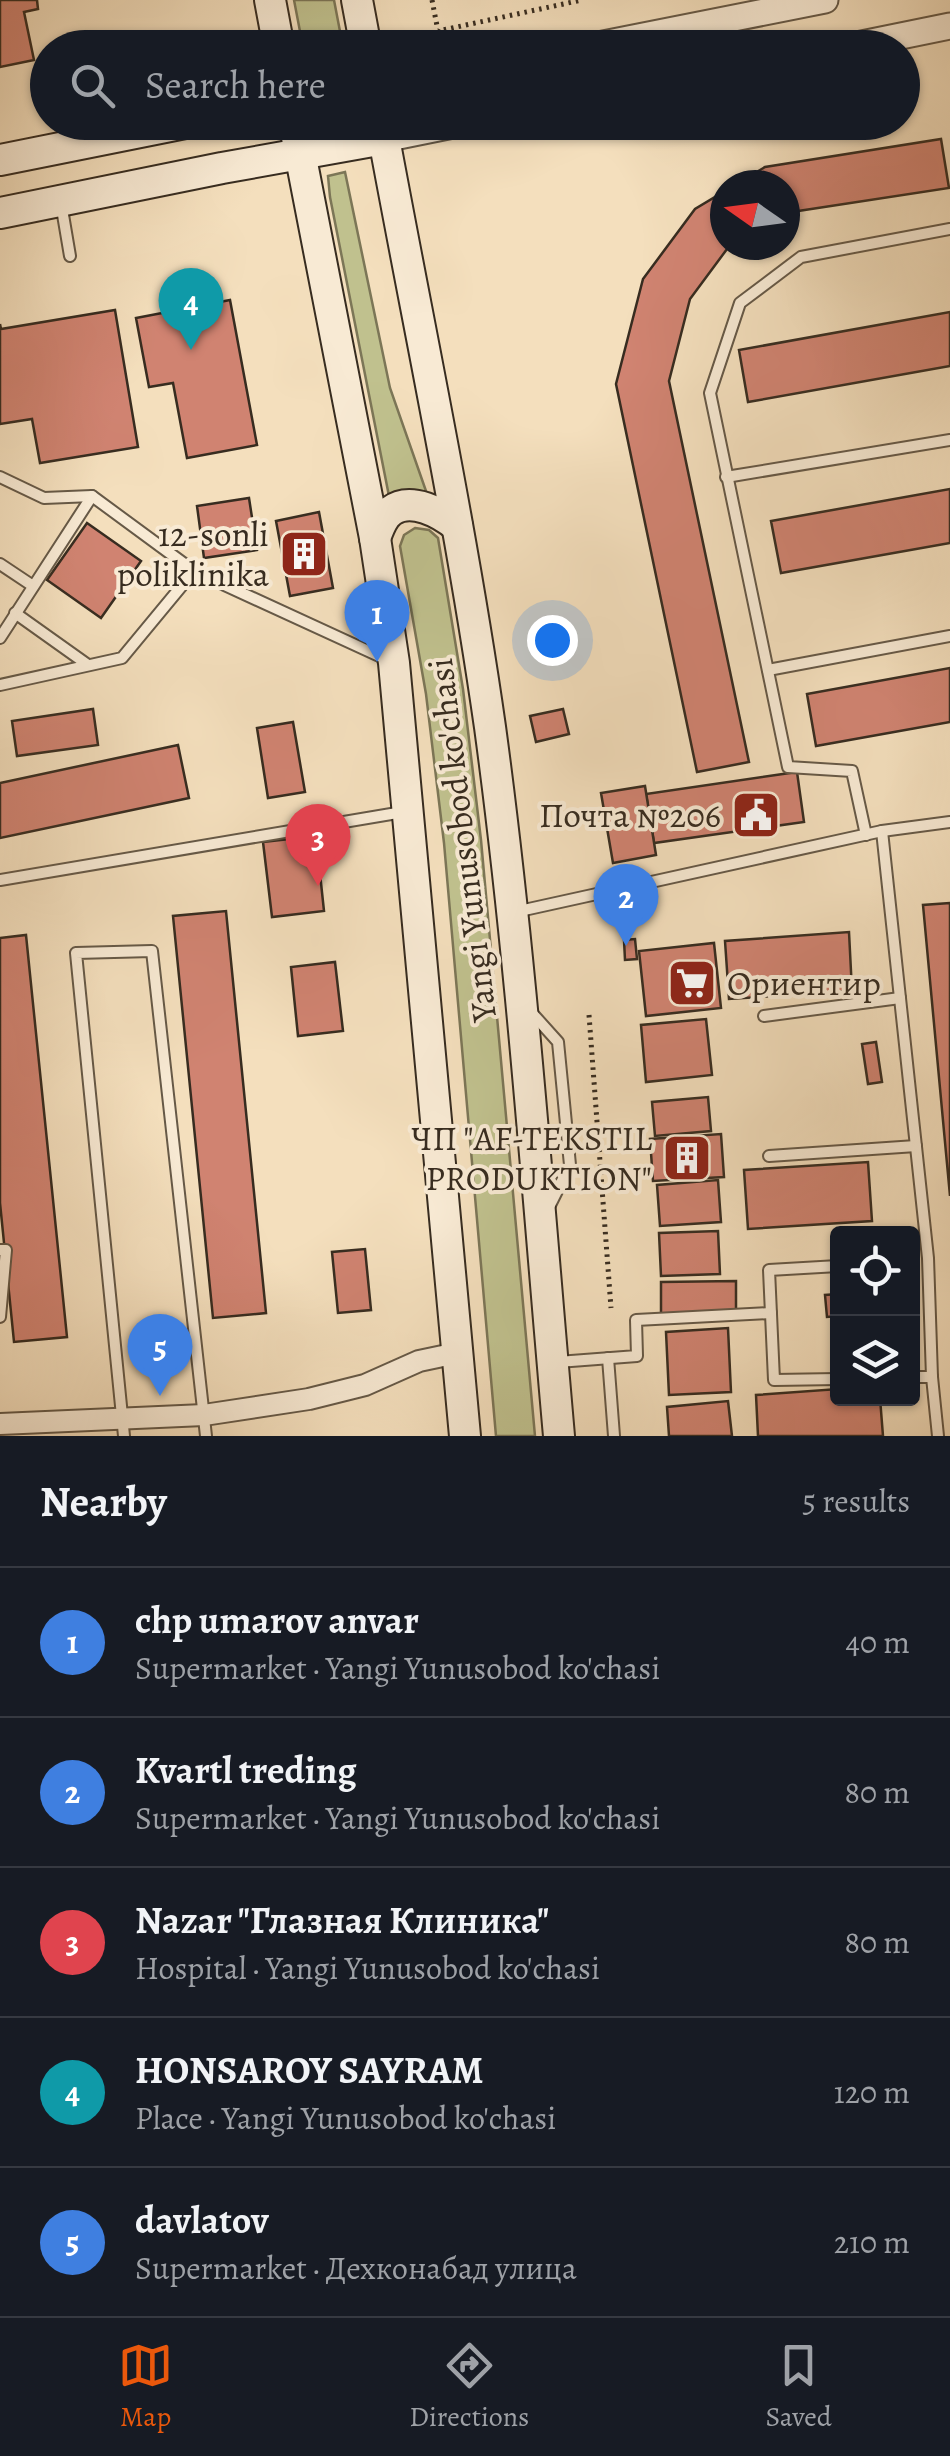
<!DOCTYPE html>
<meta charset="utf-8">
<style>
body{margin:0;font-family:Alegreya,serif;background:#20242c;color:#f1f3f6}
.controls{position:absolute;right:30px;bottom:30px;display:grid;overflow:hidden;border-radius:10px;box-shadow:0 2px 8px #0004}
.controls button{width:90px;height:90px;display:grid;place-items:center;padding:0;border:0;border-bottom:2px solid #363941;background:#171b24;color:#f1f3f6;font:50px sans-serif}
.compass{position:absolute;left:710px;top:170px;width:90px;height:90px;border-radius:50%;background:#171b24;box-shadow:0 2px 8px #0004;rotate:284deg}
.you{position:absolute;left:552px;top:640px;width:35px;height:35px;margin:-25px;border:8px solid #fff;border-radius:50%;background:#1a73e8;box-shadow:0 0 0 15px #1a73e833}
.badge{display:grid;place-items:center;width:65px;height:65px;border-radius:50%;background:#ea580c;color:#fff;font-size:32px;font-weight:700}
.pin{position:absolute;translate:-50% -82px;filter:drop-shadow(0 2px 5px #0008)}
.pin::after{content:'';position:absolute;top:52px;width:35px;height:30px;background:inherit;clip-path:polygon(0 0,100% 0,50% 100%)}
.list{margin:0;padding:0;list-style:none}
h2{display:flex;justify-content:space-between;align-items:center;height:130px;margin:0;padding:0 40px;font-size:42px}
h2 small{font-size:32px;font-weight:400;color:#9ea1a6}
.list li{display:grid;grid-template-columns:65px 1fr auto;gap:30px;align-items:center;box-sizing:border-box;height:150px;padding:0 40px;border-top:2px solid #363941}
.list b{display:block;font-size:38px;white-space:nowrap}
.list p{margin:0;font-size:32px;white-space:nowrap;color:#9ea1a6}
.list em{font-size:32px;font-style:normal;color:#9ea1a6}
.icon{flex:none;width:55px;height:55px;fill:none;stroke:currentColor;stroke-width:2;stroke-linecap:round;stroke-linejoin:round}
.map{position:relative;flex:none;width:950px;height:1436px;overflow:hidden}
.search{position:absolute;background:#171b24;box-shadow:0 2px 8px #0004;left:30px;right:30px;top:30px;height:110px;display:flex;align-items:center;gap:25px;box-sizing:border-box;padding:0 35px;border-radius:55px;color:#9ea1a6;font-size:38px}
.sheet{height:880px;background:#171b24}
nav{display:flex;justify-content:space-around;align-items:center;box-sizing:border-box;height:140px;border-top:2px solid #363941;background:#171b24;font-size:28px;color:#9ea1a6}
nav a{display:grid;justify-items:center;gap:5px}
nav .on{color:#ea580c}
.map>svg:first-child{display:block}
.green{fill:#c0c18e;stroke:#7c7657;stroke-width:2.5}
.building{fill:#d08371;stroke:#372c20;stroke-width:2.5}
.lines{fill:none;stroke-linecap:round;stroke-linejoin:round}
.service-casing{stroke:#665947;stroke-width:14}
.minor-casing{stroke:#665947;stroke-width:24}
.tertiary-casing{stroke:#665947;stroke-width:29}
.secondary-casing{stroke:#372c20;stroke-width:34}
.path{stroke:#372c20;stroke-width:5;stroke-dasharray:2.5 5;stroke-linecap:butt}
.service{stroke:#f8ead4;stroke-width:10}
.minor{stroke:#f8ead4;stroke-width:20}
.tertiary{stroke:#f8ead4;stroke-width:25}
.secondary{stroke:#f8ead4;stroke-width:30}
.labels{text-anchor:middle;stroke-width:8;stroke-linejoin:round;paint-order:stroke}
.poi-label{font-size:35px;fill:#372c20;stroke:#f8ead4;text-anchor:end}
.street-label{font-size:35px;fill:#372c20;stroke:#f8ead4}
</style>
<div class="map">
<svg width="950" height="1436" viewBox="0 0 950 1436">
<rect width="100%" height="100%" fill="#f4dfbd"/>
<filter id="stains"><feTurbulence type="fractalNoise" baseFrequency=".002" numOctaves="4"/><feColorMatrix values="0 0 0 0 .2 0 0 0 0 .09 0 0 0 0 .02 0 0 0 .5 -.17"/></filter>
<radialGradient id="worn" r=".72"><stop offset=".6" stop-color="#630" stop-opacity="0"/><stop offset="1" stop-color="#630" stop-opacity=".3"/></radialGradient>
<g class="green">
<path d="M294,0H334L343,47H303Z"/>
<path d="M345,172L390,388L426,491L389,496L330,197L328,176Z"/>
<path d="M415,528L429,530L438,538L463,689L481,840L535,1436H496L444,843L426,694L400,546L404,535Z"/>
</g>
<g class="building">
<path d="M0,0H37L38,9L24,12L34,60L0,67Z"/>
<path d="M646,122H696L697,126L650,137Z"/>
<path d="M941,139L949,188L785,213V185H735L765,167Z"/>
<path d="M725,191V245H730L690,299L669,381L749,762L697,772L616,384L643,279L695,209Z"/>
<path d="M230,300L257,445L187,458L173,383L149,387L136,318Z"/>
<path d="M115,310L138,447L40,463L32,419L0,424V324L1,329Z"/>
<path d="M950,312V366L748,402L739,350Z"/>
<path d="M950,489V543L781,573L771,521Z"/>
<path d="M249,498L257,550L204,558L197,506Z"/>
<path d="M319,512L333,588L290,596L276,521Z"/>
<path d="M87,523L141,561L101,618L47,580Z"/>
<path d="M950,668V722L816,746L807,694Z"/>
<path d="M93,709L98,745L17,756L12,721Z"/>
<path d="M563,709L569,734L536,742L530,716Z"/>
<path d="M293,722L305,792L268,798L257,728Z"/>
<path d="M178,745L189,798L0,838V783Z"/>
<path d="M797,772L804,822L654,843L646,794Z"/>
<path d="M645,786L656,855L613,863L601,793Z"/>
<path d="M316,836L324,911L272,917L263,842Z"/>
<path d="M950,903V1196L923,905Z"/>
<path d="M226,911L266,1313L213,1318L173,916Z"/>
<path d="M849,932L852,991L729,999L725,941Z"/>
<path d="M26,935L67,1337L14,1342L0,1203V938Z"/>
<path d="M635,939L637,959L625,960L624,940Z"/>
<path d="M714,943L721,1008L646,1016L639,951Z"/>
<path d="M335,962L343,1031L298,1036L291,967Z"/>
<path d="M706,1019L712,1075L646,1082L641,1025Z"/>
<path d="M876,1042L882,1082L868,1084L862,1044Z"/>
<path d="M708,1097L711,1131L655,1136L652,1102Z"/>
<path d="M721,1134L724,1177L653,1181L650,1139Z"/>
<path d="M868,1162L872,1221L748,1229L744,1170Z"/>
<path d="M718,1180L721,1222L660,1226L657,1185Z"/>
<path d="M718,1231L720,1274L661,1276L659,1233Z"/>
<path d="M365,1249L371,1310L338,1313L332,1252Z"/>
<path d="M736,1281V1313L661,1314V1282Z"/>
<path d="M838,1294V1316L827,1317L825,1295Z"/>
<path d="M728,1328L731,1392L669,1395L666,1332Z"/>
<path d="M838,1389V1398H880L883,1436H758L756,1395Z"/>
<path d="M728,1401L732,1436H669L667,1407Z"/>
</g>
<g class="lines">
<g class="service-casing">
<g id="service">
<path d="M61,203L70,256"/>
<path d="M0,477L44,498L92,496L194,571L390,661"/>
<path d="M726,477L950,440"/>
<path d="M0,564L33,586"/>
<path d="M15,613L88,665"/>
<path d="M0,638L92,496"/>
<path d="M768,670L950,636"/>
<path d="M0,685L122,658L194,571"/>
<path d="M882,831L928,1258L932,1377H912"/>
<path d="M866,835L852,771L788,767L710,393L740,303L801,257L950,229"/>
<path d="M0,880L403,812"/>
<path d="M515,912L882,831L950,822"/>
<path d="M531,1012L558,1042L564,1103L570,1165L550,1205"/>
<path d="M764,1016L900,998"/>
<path d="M769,1156L916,1146"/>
<path d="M0,1250H6L0,1317"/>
<path d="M838,1266L769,1270L774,1380L838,1379"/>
<path d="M608,1358L614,1436"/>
<path d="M558,1362L637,1356L636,1320L771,1313"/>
<path d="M932,1377L938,1436"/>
<path d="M124,1436L76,953L152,951L206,1436"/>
</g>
</g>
<g class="minor-casing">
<path id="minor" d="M0,1424L204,1415L309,1399L365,1385L419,1361L457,1353"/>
</g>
<g class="tertiary-casing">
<g id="tertiary">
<path d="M583,48L825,0"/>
<path d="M842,48L950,26"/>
<path d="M384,139L468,122"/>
</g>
</g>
<g class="secondary-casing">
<g id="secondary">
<path d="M270,0L279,48"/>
<path d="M357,0L366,48"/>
<path d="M294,122L375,538L394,663L465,1436"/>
<path d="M381,122C418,324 461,524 490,727C522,962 538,1200 559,1436"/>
<path d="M0,160L190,122"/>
<path d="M0,213L222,168L384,139"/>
<path d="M375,538C379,528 382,517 391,511C411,496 441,513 457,526"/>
</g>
</g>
<g class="path">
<path d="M432,0L438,31L582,0"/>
<path d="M589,1015L611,1308"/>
</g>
<use href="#service" class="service"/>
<use href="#minor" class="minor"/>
<use href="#tertiary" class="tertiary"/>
<use href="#secondary" class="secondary"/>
</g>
<defs>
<g id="building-square" transform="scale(2.5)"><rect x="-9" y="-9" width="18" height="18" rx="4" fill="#8f2418" stroke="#f8ead4"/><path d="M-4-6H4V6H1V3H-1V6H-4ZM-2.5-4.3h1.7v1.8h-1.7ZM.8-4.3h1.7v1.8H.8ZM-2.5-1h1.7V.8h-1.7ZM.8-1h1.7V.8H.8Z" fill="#fff"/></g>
<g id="civic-square" transform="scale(2.5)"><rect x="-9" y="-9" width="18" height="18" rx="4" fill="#8f2418" stroke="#f8ead4"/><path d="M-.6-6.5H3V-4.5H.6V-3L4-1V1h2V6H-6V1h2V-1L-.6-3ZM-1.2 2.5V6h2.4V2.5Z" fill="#fff"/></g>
<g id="supermarket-square" transform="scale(2.5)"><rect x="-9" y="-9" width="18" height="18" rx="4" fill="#8f2418" stroke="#f8ead4"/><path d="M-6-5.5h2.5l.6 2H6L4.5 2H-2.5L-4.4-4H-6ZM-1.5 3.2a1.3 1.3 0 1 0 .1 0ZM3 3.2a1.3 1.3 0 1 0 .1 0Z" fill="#fff"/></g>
</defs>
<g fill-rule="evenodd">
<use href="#building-square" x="304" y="554"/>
<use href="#civic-square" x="756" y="815"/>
<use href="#supermarket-square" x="692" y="983"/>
<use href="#building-square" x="687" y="1158"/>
</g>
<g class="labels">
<g class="poi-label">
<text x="269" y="546">12-sonli<tspan x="269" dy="40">poliklinika</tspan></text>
<text x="721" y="827">Почта №206</text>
<text x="727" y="995" text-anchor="start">Ориентир</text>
<text x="652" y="1150">ЧП "AF-TEKSTIL<tspan x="652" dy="40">PRODUKTION"</tspan></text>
</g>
<g class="street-label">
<text transform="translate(462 840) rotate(-97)" y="12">Yangi Yunusobod ko'chasi</text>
</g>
</g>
<rect width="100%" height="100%" filter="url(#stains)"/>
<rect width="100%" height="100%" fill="url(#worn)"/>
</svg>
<div class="controls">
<button><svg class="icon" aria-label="locate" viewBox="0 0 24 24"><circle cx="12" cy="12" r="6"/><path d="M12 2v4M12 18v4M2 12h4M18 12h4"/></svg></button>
<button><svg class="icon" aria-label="layers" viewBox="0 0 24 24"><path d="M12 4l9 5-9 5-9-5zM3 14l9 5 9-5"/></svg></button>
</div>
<svg class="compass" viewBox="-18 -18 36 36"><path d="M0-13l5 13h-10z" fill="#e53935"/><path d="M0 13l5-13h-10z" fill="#9ea1a6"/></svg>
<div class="you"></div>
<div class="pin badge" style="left:377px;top:662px;background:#3f7fe0">1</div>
<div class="pin badge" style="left:626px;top:946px;background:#3f7fe0">2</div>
<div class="pin badge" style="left:318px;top:886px;background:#e0444e">3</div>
<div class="pin badge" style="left:191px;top:350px;background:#0f9aa8">4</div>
<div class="pin badge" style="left:160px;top:1396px;background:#3f7fe0">5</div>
<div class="search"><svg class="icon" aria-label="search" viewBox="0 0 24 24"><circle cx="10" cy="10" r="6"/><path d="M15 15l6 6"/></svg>Search here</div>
</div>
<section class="sheet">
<h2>Nearby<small>5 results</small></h2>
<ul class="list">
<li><span class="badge" style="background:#3f7fe0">1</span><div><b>chp umarov anvar</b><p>Supermarket · Yangi Yunusobod ko'chasi</p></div><em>40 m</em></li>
<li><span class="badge" style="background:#3f7fe0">2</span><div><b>Kvartl treding</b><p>Supermarket · Yangi Yunusobod ko'chasi</p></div><em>80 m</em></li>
<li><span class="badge" style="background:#e0444e">3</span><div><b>Nazar &quot;Глазная Клиника&quot;</b><p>Hospital · Yangi Yunusobod ko'chasi</p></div><em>80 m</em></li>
<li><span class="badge" style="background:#0f9aa8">4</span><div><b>HONSAROY SAYRAM</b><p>Place · Yangi Yunusobod ko'chasi</p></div><em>120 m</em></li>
<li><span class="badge" style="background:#3f7fe0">5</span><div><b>davlatov</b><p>Supermarket · Дехконабад улица</p></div><em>210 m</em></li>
</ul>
</section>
<nav>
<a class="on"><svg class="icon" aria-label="map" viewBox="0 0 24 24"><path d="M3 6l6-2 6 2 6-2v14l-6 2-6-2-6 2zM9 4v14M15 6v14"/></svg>Map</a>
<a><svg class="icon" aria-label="directions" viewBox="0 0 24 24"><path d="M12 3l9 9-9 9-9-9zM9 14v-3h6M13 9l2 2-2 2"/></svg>Directions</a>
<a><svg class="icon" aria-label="saved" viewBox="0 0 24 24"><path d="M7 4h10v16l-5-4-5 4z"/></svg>Saved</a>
</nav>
